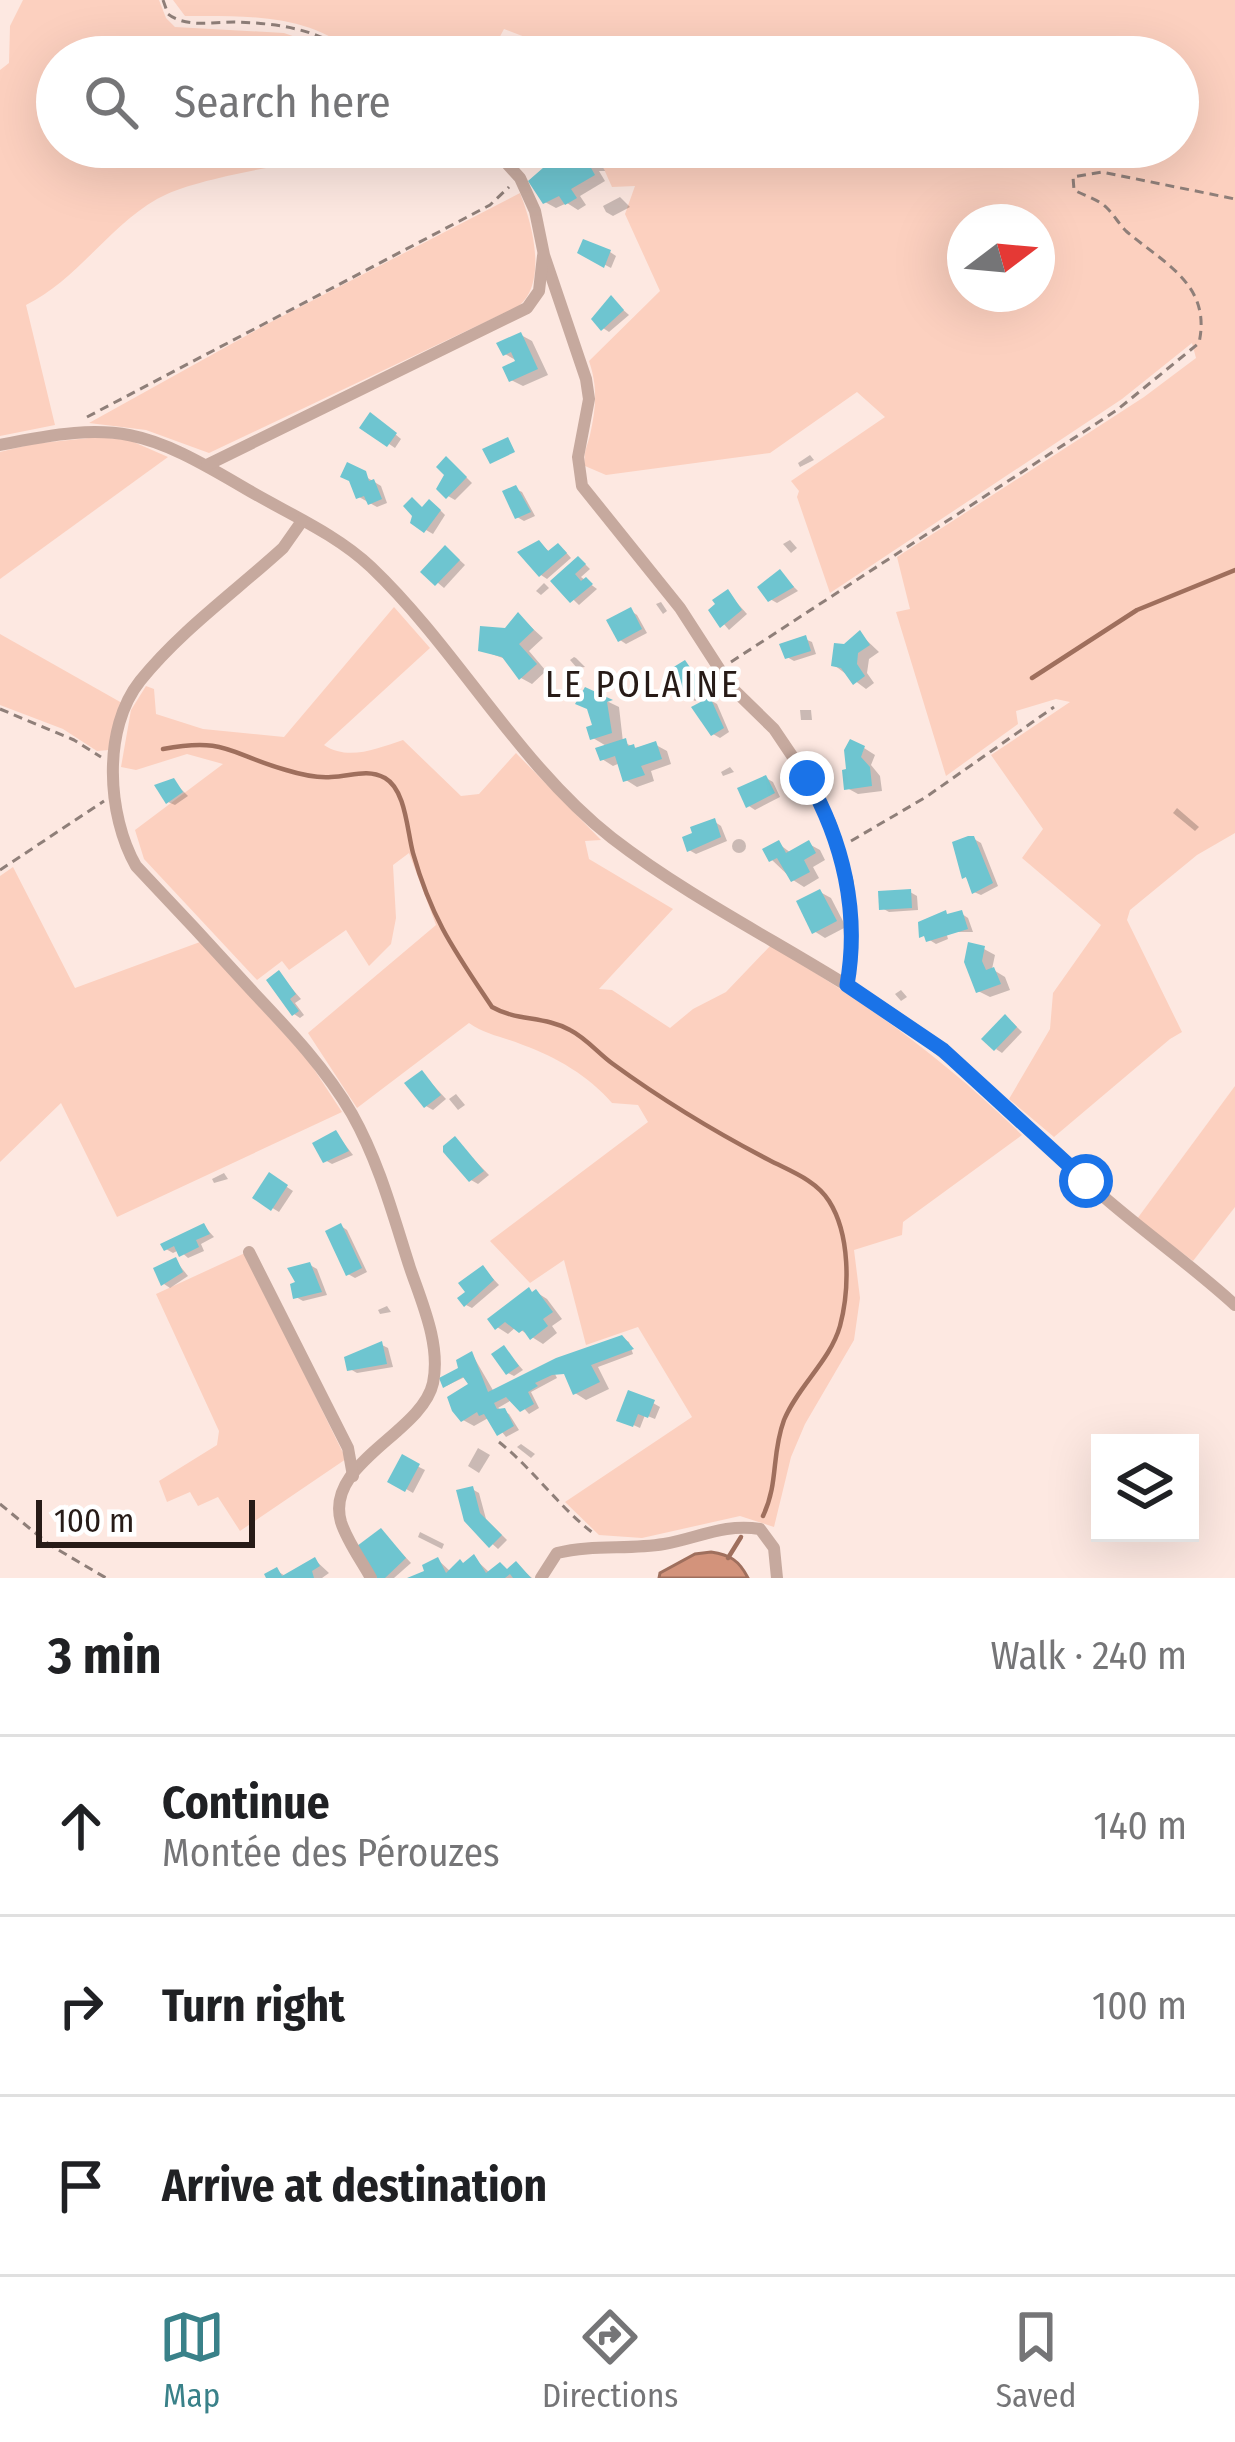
<!DOCTYPE html>
<meta charset="utf-8">
<style>
body{margin:0;font-family:"Fira Sans Condensed",sans-serif;background:#f2f2f2;color:#202124}
.controls{position:absolute;right:36px;bottom:36px;display:grid;overflow:hidden;border-radius:0px;box-shadow:0 12px 48px #0002}
.controls button{width:108px;height:108px;display:grid;place-items:center;padding:0;border:0;border-bottom:3px solid #e0e0e0;background:#fff;color:#202124;font:60px sans-serif}
.compass{position:absolute;left:947px;top:204px;width:108px;height:108px;border-radius:50%;background:#fff;box-shadow:0 12px 48px #0002;rotate:74deg}
.scale{position:absolute;left:36px;bottom:30px;width:219px;box-sizing:border-box;padding-left:12px;border:6px solid #271b17;border-top:0;font-size:33px;line-height:42px;white-space:nowrap;color:#271b17;-webkit-text-stroke:9px #fff;paint-order:stroke}
.stop{position:absolute;width:36px;height:36px;margin:-27px;border:9px solid #1a73e8;border-radius:50%;background:#fff}
.stop.end{background:#1a73e8;border-color:#fff;box-shadow:0 3px 12px #0008}
.list{margin:0;padding:0;list-style:none}
h2{display:flex;justify-content:space-between;align-items:center;height:156px;margin:0;padding:0 48px;font-size:51px}
h2 small{font-size:39px;font-weight:400;color:#757577}
.list li{display:grid;grid-template-columns:78px 1fr auto;gap:36px;align-items:center;box-sizing:border-box;height:180px;padding:0 48px;border-top:3px solid #e0e0e0}
.list b{display:block;font-size:45px;white-space:nowrap}
.list p{margin:0;font-size:39px;white-space:nowrap;color:#757577}
.list em{font-size:39px;font-style:normal;color:#757577}
.icon{flex:none;width:66px;height:66px;fill:none;stroke:currentColor;stroke-width:2;stroke-linecap:round;stroke-linejoin:round}
.map{position:relative;flex:none;width:1235px;height:1578px;overflow:hidden}
.search{position:absolute;background:#fff;box-shadow:0 12px 48px #0002;left:36px;right:36px;top:36px;height:132px;display:flex;align-items:center;gap:30px;box-sizing:border-box;padding:0 42px;border-radius:66px;color:#757577;font-size:45px}
.sheet{height:696px;background:#fff}
nav{display:flex;justify-content:space-around;align-items:center;box-sizing:border-box;height:168px;border-top:3px solid #e0e0e0;background:#fff;font-size:33px;color:#757577}
nav a{display:grid;justify-items:center;gap:6px}
nav .on{color:#398189}
.map>svg:first-child{display:block}
.green{fill:#fcd0bf;fill-rule:evenodd}
.water{fill:#d3937b;stroke:#9f6f5d;stroke-width:3}
.shadow{fill:#0003}
.lines{fill:none;stroke-linecap:round;stroke-linejoin:round}
.stream{stroke:#9f6f5d;stroke-width:4.5}
.building{fill:#6ec5d0}
.path{stroke:#8f7f79;stroke-width:3;stroke-dasharray:9 6;stroke-linecap:butt}
.street{stroke:#c6a99e;stroke-width:12}
.route{stroke:#1a73e8;stroke-width:15}
.labels{text-anchor:middle;stroke-width:9;stroke-linejoin:round;paint-order:stroke}
.neighbourhood-label{font-size:36px;letter-spacing:3px;fill:#271b17;stroke:#fff}
</style>
<div class="map">
<svg width="1235" height="1578" viewBox="0 0 1235 1578">
<rect width="100%" height="100%" fill="#fde8e1"/>
<g class="green">
<path d="M23,0H159L166,18L175,27L284,33L333,50L334,57H57V147H340V154C294,164 195,177 157,199C108,227 77,280 26,305L55,425L0,436V70L9,63L10,26Z"/>
<path d="M173,0H1235V833L1197,855L1130,910L1127,920L1182,1032L1170,1039L1054,1137L1009,1099L1050,1029L1053,993L1101,925L1022,858L1043,829L991,755L1070,702L1056,699L1016,711L1018,724L946,776L896,612L910,609L897,557L1144,397L1196,358L1192,343L1122,399L830,593L797,497L799,491L791,481L885,417L857,392L770,453L606,475L585,466C583,453 587,447 590,435C596,408 598,387 589,361L660,291L625,214L635,186L612,187L594,147H1178V57H577L504,29L489,57H358C312,13 245,16 185,16ZM965,222H1037V294H965Z"/>
<path d="M520,193C532,223 548,281 519,306L209,453L146,430L89,423L269,323Z"/>
<path d="M98,437L129,440L168,457L0,579V452L32,444Z"/>
<path d="M394,607L430,648L324,745C348,761 376,749 403,740L461,796L479,794L516,753L601,840L585,841L589,859L673,909L599,989L612,990L670,1028L693,1009L726,992L771,945C867,1004 941,1056 1022,1135L903,1222L902,1235L854,1250L860,1298L854,1340L805,1424L791,1457L774,1527L740,1516L642,1538L599,1535L565,1502L692,1417L638,1327L586,1345L564,1260L530,1283L490,1241L648,1122L638,1105L612,1103C589,1076 556,1057 523,1045C504,1037 486,1035 469,1023L357,1108L308,1033L436,925L409,853L393,865L396,918L391,944L369,966L346,930L289,970L282,961L257,980L144,859L135,830L223,764L187,754L136,770L121,767L131,710L146,686L154,689L156,714L203,729L284,737Z"/>
<path d="M0,634L122,703L109,750L97,751L63,729L0,705Z"/>
<path d="M13,867L75,988L200,942L308,1060L342,1112L117,1217L61,1103L0,1162V876Z"/>
<path d="M1235,1086V1207L1193,1261L1137,1219Z"/>
<path d="M245,1253L346,1459L240,1531L218,1497L198,1506L190,1492L167,1502L159,1481L217,1445L219,1431L156,1294Z"/>
</g>
<path class="water" d="M711,1552C730,1555 739,1560 748,1578H659L660,1573L695,1554Z"/>
<g class="shadow">
<path d="M530,147H561L538,164L529,158L533,151Z"/>
<path d="M579,147L599,160L605,171H599L605,181L580,196L586,205L578,210L567,203L556,208L545,202L573,150Z"/>
<path d="M620,197L630,207L613,216L606,212L603,206Z"/>
<path d="M581,252H610L616,256L611,268Z"/>
<path d="M611,299L629,315L609,332L603,328Z"/>
<path d="M521,335L532,341L548,375L523,386L511,380L519,362L505,354Z"/>
<path d="M378,420L401,439L395,448L364,427Z"/>
<path d="M810,455L814,460L800,467L798,463Z"/>
<path d="M453,464L472,483L455,500L448,496Z"/>
<path d="M348,466L381,486L387,503L377,507L359,497Z"/>
<path d="M516,489L522,492L535,516L524,521L517,517Z"/>
<path d="M436,506L445,515L433,534L426,530L424,509Z"/>
<path d="M790,540L797,548L791,553L783,544Z"/>
<path d="M539,543L551,553L564,550L571,558L547,579L541,575Z"/>
<path d="M452,553L465,565L444,588L425,572Z"/>
<path d="M585,564L590,569L581,577L597,589L579,605L554,581Z"/>
<path d="M780,573L798,591L777,603L770,599Z"/>
<path d="M544,583L549,588L541,595L536,591Z"/>
<path d="M728,593L747,614L729,630L712,610Z"/>
<path d="M661,602L667,611L663,614L656,604Z"/>
<path d="M631,611L637,615L647,633L626,644L620,640Z"/>
<path d="M519,616L543,638L529,651L546,671L532,684L521,678L508,660L481,650Z"/>
<path d="M860,634L879,652L869,659L867,673L874,683L866,689L834,665Z"/>
<path d="M805,639L812,642L816,654L794,661L787,657Z"/>
<path d="M574,657L576,658L585,667L577,668L570,660Z"/>
<path d="M685,664L710,693L695,701L688,697Z"/>
<path d="M586,691L619,707L623,742L636,748L656,745L667,751L671,764L651,771L654,781L637,787L626,780L620,763L613,766L602,759L608,747L593,738L596,727Z"/>
<path d="M710,700L717,704L729,732L720,738L713,734Z"/>
<path d="M800,710H811L812,720H801Z"/>
<path d="M864,748L875,755L871,765L880,776L882,791L858,794L847,788Z"/>
<path d="M730,767L734,772L723,776L721,772Z"/>
<path d="M766,778L773,782L780,797L755,810L749,806Z"/>
<path d="M173,781L188,796L175,805L168,802Z"/>
<path d="M1177,808L1199,827L1195,831L1173,813Z"/>
<path d="M715,822L721,826L727,841L696,854L689,850Z"/>
<circle cx="739" cy="846" r="7"/>
<path d="M974,839L981,843L998,886L981,895L974,892L961,868Z"/>
<path d="M779,844L791,853L809,844L820,850L825,860L813,867L819,878L804,887L793,880L772,860Z"/>
<path d="M820,892L831,898L846,927L825,938L814,931Z"/>
<path d="M910,892L917,896L918,910L889,912L882,908Z"/>
<path d="M962,914L968,918L973,932H946L948,939L936,944L928,939L948,915Z"/>
<path d="M984,949L995,955L992,969L1005,977L1010,990L990,997L978,991L968,962Z"/>
<path d="M279,974L301,999L295,1003L304,1015L300,1018L294,1014Z"/>
<path d="M901,990L907,997L901,1001L895,994Z"/>
<path d="M1012,1022L1022,1032L1002,1053L996,1049Z"/>
<path d="M422,1073L446,1099L433,1110L426,1106Z"/>
<path d="M456,1094L465,1105L458,1110L449,1099Z"/>
<path d="M336,1133L353,1155L332,1164L325,1160Z"/>
<path d="M455,1140L489,1175L478,1184L471,1180Z"/>
<path d="M224,1173L228,1179L214,1183L212,1179Z"/>
<path d="M270,1176L293,1191L279,1212L256,1198Z"/>
<path d="M204,1226L214,1237L201,1244L204,1251L188,1258L179,1250L173,1253L166,1249Z"/>
<path d="M341,1226L347,1230L367,1272L355,1278L348,1274Z"/>
<path d="M176,1261L188,1276L170,1288L164,1284Z"/>
<path d="M310,1265L317,1269L327,1295L303,1301L296,1297Z"/>
<path d="M483,1268L499,1285L472,1308L466,1305Z"/>
<path d="M536,1292L547,1299L562,1319L552,1326L557,1333L543,1344L516,1327L508,1334L497,1327Z"/>
<path d="M387,1306L391,1312L380,1314L378,1310Z"/>
<path d="M622,1338L629,1342L633,1354L598,1367L609,1389L586,1400L575,1393L567,1374H555L557,1378L531,1392L539,1408L529,1414L515,1398L498,1408L509,1414L519,1430L506,1437L490,1417L474,1426L463,1420L472,1385L467,1376L446,1386L472,1354L494,1392Z"/>
<path d="M382,1345L388,1348L393,1367L357,1373L350,1369Z"/>
<path d="M504,1348L523,1370L514,1376L508,1373Z"/>
<path d="M653,1403L660,1407L655,1419L645,1415L640,1428L620,1419Z"/>
<path d="M521,1444L535,1454L531,1458L517,1447Z"/>
<path d="M478,1448L490,1455L479,1473L468,1466Z"/>
<path d="M403,1459L425,1470L413,1493L394,1482Z"/>
<path d="M472,1489L479,1493L486,1519L507,1540L498,1549L466,1520Z"/>
<path d="M381,1531L411,1563L394,1578H380Z"/>
<path d="M420,1532L444,1544L442,1549L418,1537Z"/>
<path d="M474,1558L490,1573L509,1571L516,1564L532,1578H414L428,1573L438,1560L451,1572Z"/>
<path d="M315,1560L329,1573L322,1578H270L277,1571L287,1577Z"/>
</g>
<g class="lines">
<g class="stream">
<path d="M1032,678L1137,610L1235,570"/>
<path d="M163,749C227,737 229,754 286,770C299,774 317,778 331,777C350,777 366,768 385,778C406,790 407,831 413,853C432,920 454,950 492,1007C516,1021 545,1016 570,1030C586,1038 599,1054 613,1064C661,1099 717,1133 769,1160C790,1171 816,1180 829,1201C850,1234 850,1288 840,1326C830,1361 798,1386 784,1420C771,1455 779,1482 763,1516"/>
<path d="M728,1558L741,1537"/>
</g>
</g>
<g class="building">
<path d="M567,147L588,150L597,165L590,166L595,175L571,189L577,198L565,205L559,196L543,204L528,181Z"/>
<path d="M583,239L611,250L604,268L577,253Z"/>
<path d="M611,295L624,310L601,331L591,319Z"/>
<path d="M521,332L538,369L509,382L502,367L515,361L511,352L503,356L496,343Z"/>
<path d="M370,412L397,433L387,447L359,428Z"/>
<path d="M508,437L515,452L490,464L482,449Z"/>
<path d="M446,456L467,477L446,499L436,489L444,475L436,467Z"/>
<path d="M347,462L366,471L369,481L374,479L382,499L368,505L364,496L356,499L349,481L340,477Z"/>
<path d="M516,485L531,512L515,519L502,491Z"/>
<path d="M412,497L422,507L429,499L441,510L424,533L410,523L412,516L403,506Z"/>
<path d="M539,540L548,551L558,543L567,553L539,577L517,552Z"/>
<path d="M445,545L460,560L435,586L420,572Z"/>
<path d="M578,556L586,564L575,574L581,581L586,577L593,584L570,603L550,581Z"/>
<path d="M780,569L794,587L768,602L757,587Z"/>
<path d="M728,589L742,610L720,628L708,610L715,604L712,600Z"/>
<path d="M631,607L642,629L618,642L606,620Z"/>
<path d="M518,612L534,630L519,644L537,664L519,680L502,657L478,651L480,626L505,628Z"/>
<path d="M860,630L870,645L858,653L857,664L865,676L853,685L841,668L831,666L834,643L844,644Z"/>
<path d="M806,635L811,651L785,659L779,644Z"/>
<path d="M685,660L705,689L686,700L672,668Z"/>
<path d="M585,687L613,700L607,702L612,733L590,740L586,727L592,725L587,709L575,704Z"/>
<path d="M710,697L724,728L711,736L691,707Z"/>
<path d="M626,738L628,746L634,744L635,748L656,741L662,759L641,766L645,775L623,782L615,756L600,761L595,748Z"/>
<path d="M850,739L865,746L861,757L870,767L872,786L844,790L842,770L846,769L844,750Z"/>
<path d="M766,775L775,793L746,808L737,788Z"/>
<path d="M174,778L183,792L166,804L154,785Z"/>
<path d="M715,818L721,837L687,852L682,837L692,833L690,827Z"/>
<path d="M968,836H974L993,883L972,894L966,877L962,879L952,842Z"/>
<path d="M779,840L786,853L809,840L816,853L804,860L810,872L791,882L777,858L769,862L762,849Z"/>
<path d="M820,889L837,921L812,934L796,901Z"/>
<path d="M911,889L912,908L879,910L878,891Z"/>
<path d="M946,910L947,914L962,910L968,929L926,942L924,936L919,938L918,922Z"/>
<path d="M968,942L985,946L982,961L986,970L994,967L1001,984L976,993L964,962Z"/>
<path d="M279,970L296,994L290,999L299,1011L292,1016L266,980Z"/>
<path d="M1005,1014L1017,1027L994,1051L981,1039Z"/>
<path d="M422,1070L441,1095L424,1108L404,1083Z"/>
<path d="M336,1130L349,1151L323,1163L312,1143Z"/>
<path d="M455,1136L484,1171L469,1182L443,1152V1146Z"/>
<path d="M269,1172L288,1185L271,1211L252,1198Z"/>
<path d="M204,1223L210,1234L196,1240L199,1247L179,1257L174,1246L164,1251L160,1244Z"/>
<path d="M341,1223L362,1268L346,1276L325,1231Z"/>
<path d="M176,1257L183,1272L161,1286L153,1268Z"/>
<path d="M310,1262L322,1292L293,1299L290,1284L295,1282L287,1268Z"/>
<path d="M483,1265L494,1280L464,1307L457,1298L465,1292L458,1283Z"/>
<path d="M529,1287L532,1292L536,1289L553,1312L543,1319L548,1326L530,1340L523,1330L519,1333L505,1322L495,1330L487,1319Z"/>
<path d="M622,1335L634,1349L591,1365L600,1382L573,1395L564,1374L552,1375L535,1383L538,1386L528,1392L534,1404L520,1412L506,1397L494,1403L497,1409L505,1408L514,1426L497,1436L484,1414L479,1416L477,1412L461,1422L452,1411L447,1397L468,1384L463,1377L443,1388L439,1378L458,1368L456,1360L472,1351L488,1392L556,1358Z"/>
<path d="M382,1341L387,1364L347,1371L344,1357Z"/>
<path d="M504,1345L519,1366L506,1375L491,1354Z"/>
<path d="M628,1390L655,1400L648,1418L638,1414L633,1427L616,1421Z"/>
<path d="M402,1454L420,1464L405,1492L387,1482Z"/>
<path d="M473,1486L480,1513L502,1535L489,1548L464,1521L456,1490Z"/>
<path d="M381,1528L406,1558L385,1578H377L357,1546Z"/>
<path d="M474,1554L486,1573L500,1562L507,1569L516,1561L531,1578H513L510,1574L505,1578H407L424,1571L422,1565L438,1557L446,1573L460,1559L463,1563Z"/>
<path d="M315,1557L320,1566L312,1571L314,1578H266L264,1574L277,1567L282,1576Z"/>
</g>
<g class="lines">
<g class="path">
<path d="M163,0L168,14C186,28 212,22 234,22C276,23 322,29 354,57"/>
<path d="M87,417L490,205L509,187"/>
<path d="M731,662L1117,410L1199,343C1212,284 1163,263 1126,231C1119,224 1114,215 1107,208C1098,199 1085,196 1074,190L1073,177L1102,172L1235,199"/>
<path d="M0,709L74,740L101,757"/>
<path d="M851,841L926,797L1054,707"/>
<path d="M0,870L104,801"/>
<path d="M499,1442C534,1470 558,1506 593,1533"/>
<path d="M0,1504L50,1545L106,1578"/>
</g>
<g class="street">
<path d="M492,147L520,178L535,211L544,255L586,379L589,399L578,457L582,486L680,608L731,687L774,729L807,778L830,822L848,883L851,965L847,985"/>
<path d="M0,445C119,420 145,429 248,490C289,514 336,534 371,567C458,650 517,763 612,838C700,906 804,954 896,1017C966,1065 1025,1127 1088,1183C1135,1226 1188,1262 1235,1305"/>
<path d="M207,465L527,308L539,291L543,256"/>
<path d="M302,521L283,548C236,591 180,631 140,681C102,729 107,815 136,866C176,908 215,950 254,993C290,1031 326,1069 352,1114C379,1162 393,1215 410,1268C422,1303 441,1345 433,1383C422,1433 324,1463 341,1522C347,1541 361,1560 371,1578"/>
<path d="M249,1252L348,1448L353,1476"/>
<path d="M541,1578L557,1553C593,1544 628,1550 664,1544C698,1538 725,1523 760,1529L774,1548L777,1578"/>
</g>
</g>
<g class="lines">
<path class="route" d="M807,778C843,841 860,912 847,985L943,1050L1086,1181"/>
</g>
<g class="labels">
<g class="neighbourhood-label">
<text x="643" y="697">LE POLAINE</text>
</g>
</g>
</svg>
<div class="controls">
<button><svg class="icon" aria-label="layers" viewBox="0 0 24 24"><path d="M12 4l9 5-9 5-9-5zM3 14l9 5 9-5"/></svg></button>
</div>
<svg class="compass" viewBox="-18 -18 36 36"><path d="M0-13l5 13h-10z" fill="#e53935"/><path d="M0 13l5-13h-10z" fill="#757577"/></svg>
<div class="scale">100 m</div>
<div class="stop" style="left:1086px;top:1181px"></div>
<div class="stop end" style="left:807px;top:778px"></div>
<div class="search"><svg class="icon" aria-label="search" viewBox="0 0 24 24"><circle cx="10" cy="10" r="6"/><path d="M15 15l6 6"/></svg>Search here</div>
</div>
<section class="sheet">
<h2>3 min<small>Walk · 240 m</small></h2>
<ul class="list">
<li><svg class="icon" aria-label="ahead" viewBox="0 0 24 24"><path d="M12 20V5M6 11l6-6 6 6"/></svg><div><b>Continue</b><p>Montée des Pérouzes</p></div><em>140 m</em></li>
<li><svg class="icon" aria-label="right" viewBox="0 0 24 24"><path d="M7 20v-9h11M14 6l5 5-5 5"/></svg><div><b>Turn right</b></div><em>100 m</em></li>
<li><svg class="icon" aria-label="arrive" viewBox="0 0 24 24"><path d="M6 21V4h12l-3 4 3 4H6"/></svg><div><b>Arrive at destination</b></div></li>
</ul>
</section>
<nav>
<a class="on"><svg class="icon" aria-label="map" viewBox="0 0 24 24"><path d="M3 6l6-2 6 2 6-2v14l-6 2-6-2-6 2zM9 4v14M15 6v14"/></svg>Map</a>
<a><svg class="icon" aria-label="directions" viewBox="0 0 24 24"><path d="M12 3l9 9-9 9-9-9zM9 14v-3h6M13 9l2 2-2 2"/></svg>Directions</a>
<a><svg class="icon" aria-label="saved" viewBox="0 0 24 24"><path d="M7 4h10v16l-5-4-5 4z"/></svg>Saved</a>
</nav>
